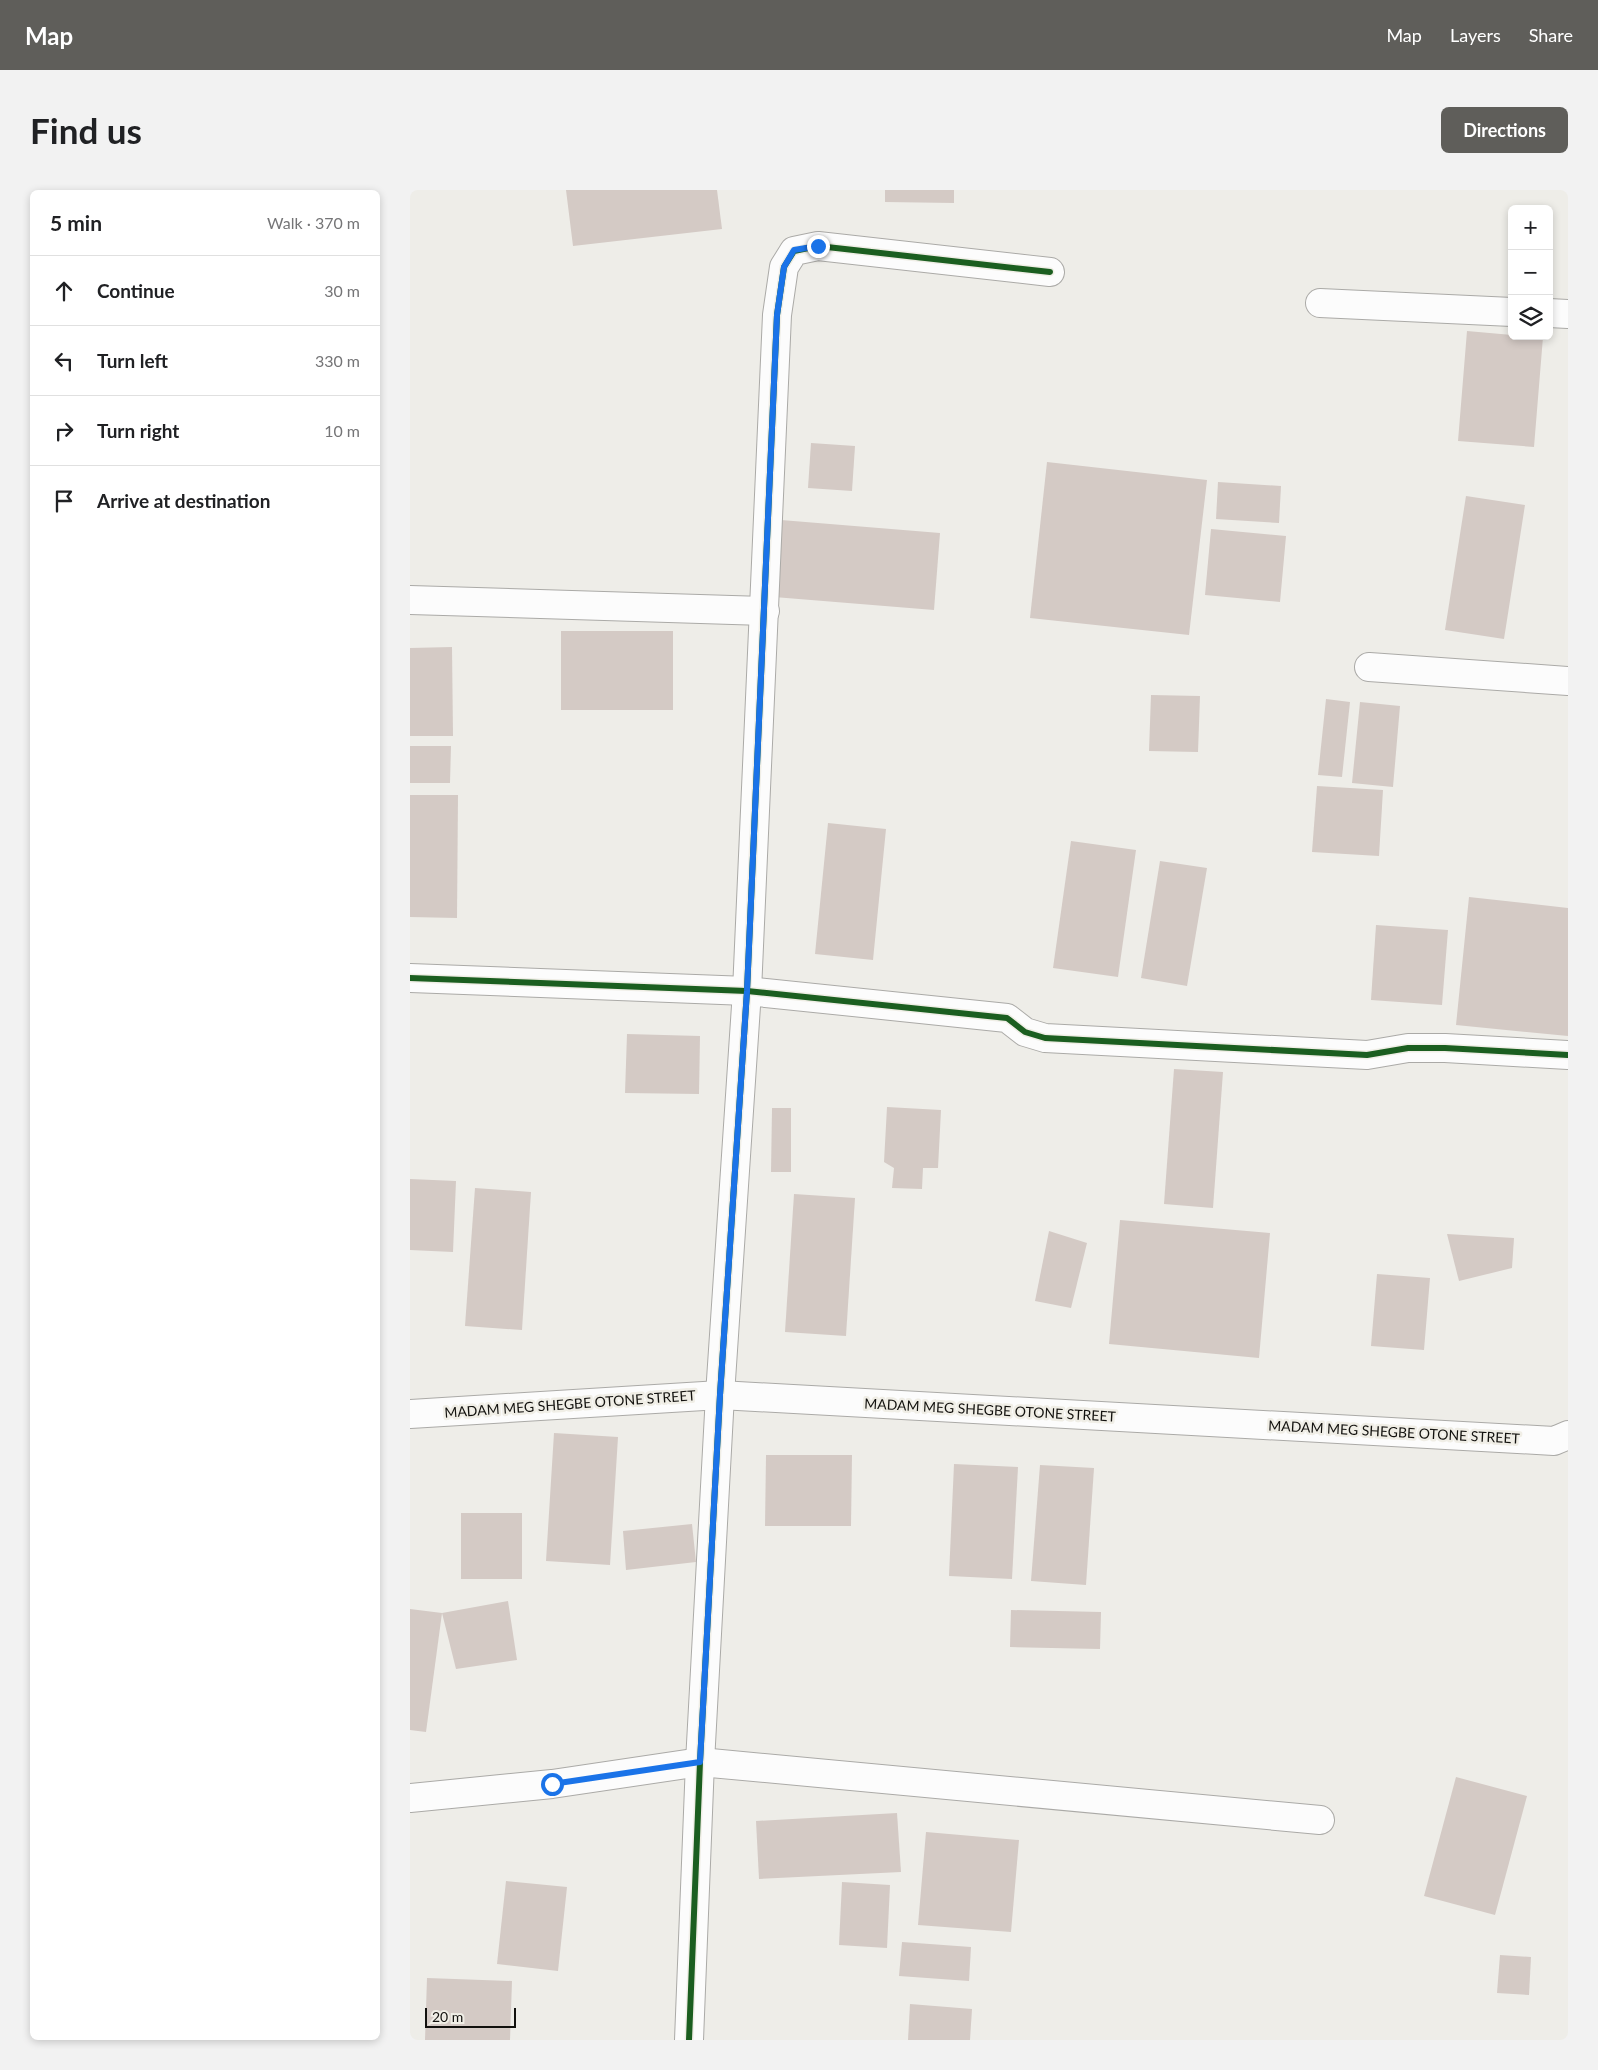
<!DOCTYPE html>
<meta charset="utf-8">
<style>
body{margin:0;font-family:Lato,sans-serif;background:#f2f2f2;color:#202124}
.controls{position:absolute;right:15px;top:15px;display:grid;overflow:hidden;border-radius:8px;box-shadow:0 2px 8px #0003}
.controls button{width:45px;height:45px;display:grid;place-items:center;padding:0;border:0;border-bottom:1px solid #e0e0e0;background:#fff;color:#202124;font:25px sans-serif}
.scale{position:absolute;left:15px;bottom:12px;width:91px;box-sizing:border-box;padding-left:5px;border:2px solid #12110e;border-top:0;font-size:14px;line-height:18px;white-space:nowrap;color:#12110e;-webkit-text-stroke:4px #f0eee6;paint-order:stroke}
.stop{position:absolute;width:15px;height:15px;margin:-11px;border:4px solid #1a73e8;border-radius:50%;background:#fff}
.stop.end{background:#1a73e8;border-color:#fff;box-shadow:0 1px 5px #0008}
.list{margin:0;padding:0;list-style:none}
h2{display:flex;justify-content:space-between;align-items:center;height:65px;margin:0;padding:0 20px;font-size:21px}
h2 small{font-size:16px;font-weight:400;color:#757577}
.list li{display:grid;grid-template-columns:32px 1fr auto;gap:15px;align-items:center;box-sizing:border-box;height:70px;padding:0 20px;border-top:1px solid #e0e0e0}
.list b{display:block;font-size:19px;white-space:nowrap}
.list em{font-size:16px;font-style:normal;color:#757577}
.icon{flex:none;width:28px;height:28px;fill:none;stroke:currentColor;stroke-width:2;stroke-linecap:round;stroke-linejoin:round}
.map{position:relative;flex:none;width:1158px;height:1850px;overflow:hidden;border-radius:8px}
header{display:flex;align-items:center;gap:30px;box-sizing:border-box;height:70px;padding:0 25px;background:#5f5e5a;color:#fff}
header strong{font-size:24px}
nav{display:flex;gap:28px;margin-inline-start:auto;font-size:18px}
.intro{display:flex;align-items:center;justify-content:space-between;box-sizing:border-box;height:120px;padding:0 30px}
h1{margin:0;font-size:35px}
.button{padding:12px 22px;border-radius:8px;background:#5f5e5a;color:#fff;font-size:18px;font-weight:700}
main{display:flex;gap:30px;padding:0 30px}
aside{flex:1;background:#fff;border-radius:8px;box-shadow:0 2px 8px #0003}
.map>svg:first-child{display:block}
.building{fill:#d4cac5}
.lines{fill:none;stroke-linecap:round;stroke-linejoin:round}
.minor-casing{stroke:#abaaa7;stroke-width:30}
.minor{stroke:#fcfcfc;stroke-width:28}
.cycleway-casing{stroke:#f0eee6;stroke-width:9}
.cycleway{stroke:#1b5e20;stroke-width:6}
.route{stroke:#1a73e8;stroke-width:6}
.labels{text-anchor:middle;stroke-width:5;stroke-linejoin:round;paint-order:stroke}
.street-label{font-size:14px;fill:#12110e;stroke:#f0eee6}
</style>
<header>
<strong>Map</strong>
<nav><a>Map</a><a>Layers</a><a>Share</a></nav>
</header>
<div class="intro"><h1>Find us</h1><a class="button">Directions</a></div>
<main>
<aside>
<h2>5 min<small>Walk · 370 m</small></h2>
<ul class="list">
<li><svg class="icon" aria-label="ahead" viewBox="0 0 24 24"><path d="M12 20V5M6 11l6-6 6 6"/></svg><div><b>Continue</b></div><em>30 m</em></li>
<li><svg class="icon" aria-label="left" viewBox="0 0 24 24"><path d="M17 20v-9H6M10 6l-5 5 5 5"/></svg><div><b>Turn left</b></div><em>330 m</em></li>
<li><svg class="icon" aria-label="right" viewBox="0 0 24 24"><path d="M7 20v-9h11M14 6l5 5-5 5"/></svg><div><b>Turn right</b></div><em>10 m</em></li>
<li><svg class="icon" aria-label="arrive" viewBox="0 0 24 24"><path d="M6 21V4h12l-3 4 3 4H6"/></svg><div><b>Arrive at destination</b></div></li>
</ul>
</aside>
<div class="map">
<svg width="1158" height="1850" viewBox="0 0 1158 1850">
<rect width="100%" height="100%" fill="#eeede8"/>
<g class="building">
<path d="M156,0H307L312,39L163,56Z"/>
<path d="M475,0H544V13L475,12Z"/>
<path d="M1057,141L1102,145V146L1133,147L1124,257L1048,251Z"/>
<path d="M401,253L445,256L442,301L398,298Z"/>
<path d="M637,272L797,290L779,445L620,428Z"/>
<path d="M808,292L871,296L869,333L806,329Z"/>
<path d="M1056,306L1115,315L1094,449L1035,440Z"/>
<path d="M371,330L530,343L524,420L364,407Z"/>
<path d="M801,339L876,346L870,412L795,405Z"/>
<rect x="151" y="441" width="112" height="79"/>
<path d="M42,457L43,546H0V458Z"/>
<path d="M741,505L790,506L788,562L739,561Z"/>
<path d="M916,509L940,512L932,587L908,585Z"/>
<path d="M950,512L990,516L983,597L942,593Z"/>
<path d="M0,556H41L40,593H0Z"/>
<path d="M907,596L973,600L969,666L902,662Z"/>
<path d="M0,605H48L47,728L0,727Z"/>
<path d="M418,633L476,639L463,770L405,764Z"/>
<path d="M661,651L726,660L708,787L643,778Z"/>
<path d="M750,671L797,678L777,796L731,788Z"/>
<path d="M1059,707L1158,718V846L1046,835Z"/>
<path d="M966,735L1038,740L1032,815L961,810Z"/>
<path d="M217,844L290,846L289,904L215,903Z"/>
<path d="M764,879L813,882L803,1018L754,1014Z"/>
<path d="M477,917L531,920L528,978H513L512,999L482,998L484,978L474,972Z"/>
<path d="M362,918H381V982H361Z"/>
<path d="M0,989L46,991L43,1062L0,1060Z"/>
<path d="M65,998L121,1002L112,1140L55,1136Z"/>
<path d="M384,1004L445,1008L436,1146L375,1142Z"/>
<path d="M710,1030L860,1043L849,1168L699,1154Z"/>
<path d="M639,1041L677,1053L661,1118L625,1111Z"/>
<path d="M1037,1044L1104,1048L1102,1078L1049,1091Z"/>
<path d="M967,1084L1020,1088L1014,1160L961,1156Z"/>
<path d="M144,1243L208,1247L200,1375L136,1371Z"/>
<path d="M356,1265H442L441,1336H355Z"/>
<path d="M544,1274L608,1277L602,1389L539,1386Z"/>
<path d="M630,1275L684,1278L676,1395L621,1391Z"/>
<rect x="51" y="1323" width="61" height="66"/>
<path d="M282,1334L286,1372L216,1380L213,1341Z"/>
<path d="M98,1411L107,1470L46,1479L32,1423Z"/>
<path d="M0,1419L32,1423L16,1542L0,1540Z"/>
<path d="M601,1420L691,1422L690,1459L600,1457Z"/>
<path d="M1046,1587L1117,1606L1085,1725L1014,1706Z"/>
<path d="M487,1623L491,1682L349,1689L346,1631Z"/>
<path d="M516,1642L609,1650L601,1742L508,1735Z"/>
<path d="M96,1691L157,1697L148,1781L87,1774Z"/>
<path d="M432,1692L480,1695L477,1758L429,1755Z"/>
<path d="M492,1752L561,1757L559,1791L489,1786Z"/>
<path d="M1090,1765L1121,1767L1119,1805L1087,1803Z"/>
<path d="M17,1788L102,1791L100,1850H15Z"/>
<path d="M500,1814L562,1819L560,1850H498Z"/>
</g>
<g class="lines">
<g class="minor-casing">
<g id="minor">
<path d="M910,113L1102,122"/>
<path d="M1139,123L1158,124"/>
<path d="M0,410L355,421"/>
<path d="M959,477L1158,491"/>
<path d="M0,788L337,801L597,828L615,842L635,848L957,865L998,858H1035L1158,865"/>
<path d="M0,1224L310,1205L1144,1251L1158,1245"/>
<path d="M0,1608L142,1594L290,1572L910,1630"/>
<path d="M279,1850L290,1572L310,1205L337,801L367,125L374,77L384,61L408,56L640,82"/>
</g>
</g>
<use href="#minor" class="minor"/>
<g class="cycleway-casing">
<g id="cycleway">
<path d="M0,788L337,801L597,828L615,842L635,848L957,865L998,858H1035L1158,865"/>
<path d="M279,1850L290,1572L310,1205L337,801L367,125L374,77L384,61L408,56L640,82"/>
</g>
</g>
<use href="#cycleway" class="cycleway"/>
</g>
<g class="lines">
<path class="route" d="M142,1594L290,1572L310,1205L337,801L367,125L374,77L384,60L408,56"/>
</g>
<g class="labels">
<g class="street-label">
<text transform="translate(160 1214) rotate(-4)" y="5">MADAM MEG SHEGBE OTONE STREET</text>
<text transform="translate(580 1220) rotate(3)" y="5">MADAM MEG SHEGBE OTONE STREET</text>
<text transform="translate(984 1242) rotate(3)" y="5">MADAM MEG SHEGBE OTONE STREET</text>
</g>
</g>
</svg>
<div class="controls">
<button>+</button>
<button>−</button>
<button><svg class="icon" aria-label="layers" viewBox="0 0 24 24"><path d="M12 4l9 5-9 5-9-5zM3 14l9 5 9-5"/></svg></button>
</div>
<div class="scale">20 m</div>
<div class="stop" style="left:142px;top:1594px"></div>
<div class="stop end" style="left:408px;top:56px"></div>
</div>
</main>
